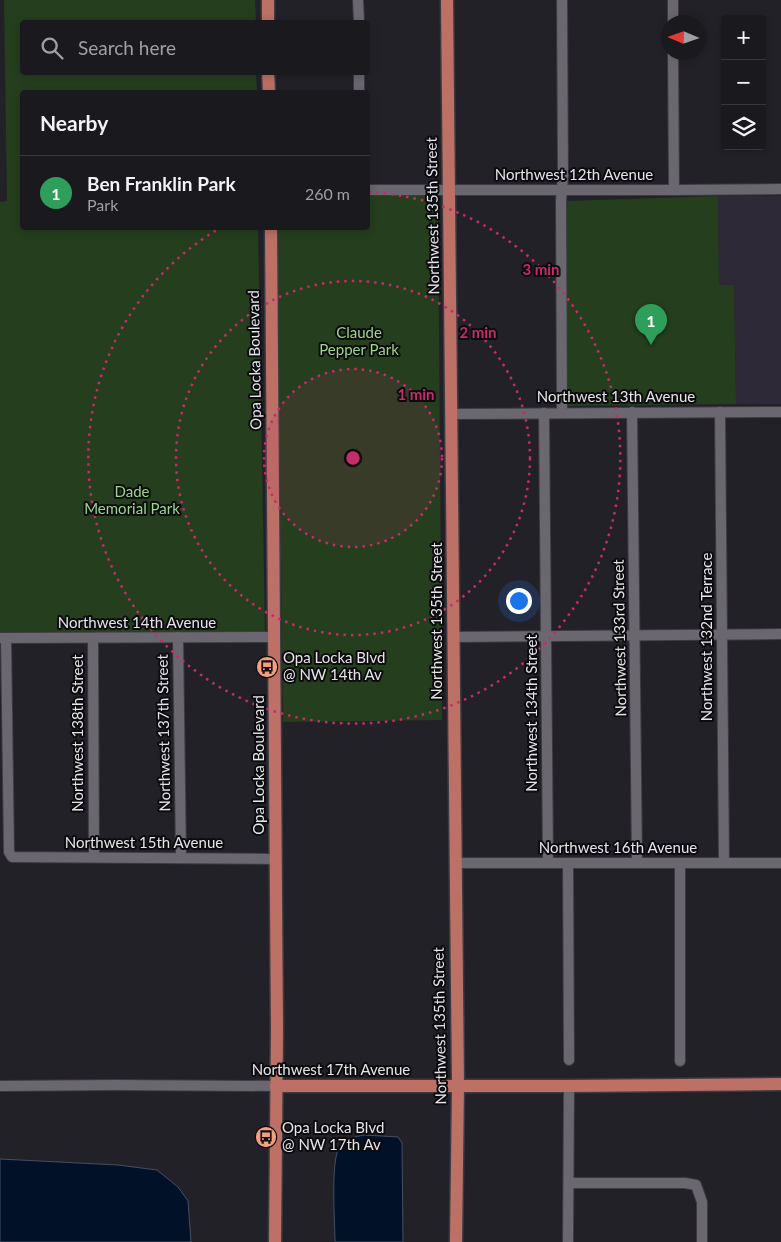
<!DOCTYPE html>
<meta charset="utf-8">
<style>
body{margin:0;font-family:Lato,sans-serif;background:#27262b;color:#f1f3f6}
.controls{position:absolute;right:15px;top:15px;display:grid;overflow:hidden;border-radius:5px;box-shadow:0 2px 8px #0003}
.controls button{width:45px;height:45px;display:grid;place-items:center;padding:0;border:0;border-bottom:1px solid #38383c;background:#1a191e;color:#f1f3f6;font:25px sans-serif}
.compass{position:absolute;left:661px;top:15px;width:45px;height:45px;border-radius:50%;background:#1a191e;box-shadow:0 2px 8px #0003;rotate:272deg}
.you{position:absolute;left:518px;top:600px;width:18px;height:18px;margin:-12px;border:4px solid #fff;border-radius:50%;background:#1a73e8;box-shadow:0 0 0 8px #1a73e833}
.badge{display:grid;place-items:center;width:32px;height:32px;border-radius:50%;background:#2563eb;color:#fff;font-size:16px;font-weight:700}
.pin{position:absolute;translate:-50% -41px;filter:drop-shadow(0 1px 2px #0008)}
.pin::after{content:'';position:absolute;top:26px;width:18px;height:15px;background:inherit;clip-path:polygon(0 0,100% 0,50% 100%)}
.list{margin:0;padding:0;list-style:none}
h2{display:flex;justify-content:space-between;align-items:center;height:65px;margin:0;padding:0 20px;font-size:21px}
h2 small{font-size:16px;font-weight:400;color:#9fa0a4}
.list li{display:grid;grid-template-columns:32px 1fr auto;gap:15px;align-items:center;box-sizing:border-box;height:75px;padding:0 20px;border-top:1px solid #38383c}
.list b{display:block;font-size:19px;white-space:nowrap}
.list p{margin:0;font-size:16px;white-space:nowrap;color:#9fa0a4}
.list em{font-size:16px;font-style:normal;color:#9fa0a4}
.icon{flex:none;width:28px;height:28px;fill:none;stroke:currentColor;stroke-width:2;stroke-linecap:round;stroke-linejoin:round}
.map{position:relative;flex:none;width:781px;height:1242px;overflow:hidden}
.search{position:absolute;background:#1a191e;box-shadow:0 2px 8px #0003;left:20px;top:20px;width:350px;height:55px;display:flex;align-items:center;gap:12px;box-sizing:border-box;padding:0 18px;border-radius:5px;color:#9fa0a4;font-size:19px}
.panel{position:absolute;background:#1a191e;box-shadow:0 2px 8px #0003;left:20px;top:90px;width:350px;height:140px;border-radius:5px}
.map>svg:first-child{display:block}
.built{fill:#2d2936}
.green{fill:#253e1e}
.water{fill:#011127;stroke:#465061}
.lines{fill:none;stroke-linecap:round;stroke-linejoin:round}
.minor-casing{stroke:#3d3b41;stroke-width:12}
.major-casing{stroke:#3d3b41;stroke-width:15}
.minor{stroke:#6a6770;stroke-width:10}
.major{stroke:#bc7066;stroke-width:12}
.ring{fill:none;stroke:#c62c69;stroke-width:2.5;stroke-dasharray:2.5 5}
.labels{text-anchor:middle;stroke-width:4;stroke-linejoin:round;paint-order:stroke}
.street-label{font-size:15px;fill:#e6e4e9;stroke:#0c0b0e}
.park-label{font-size:15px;fill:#9cd68c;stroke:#0c0b0e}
.poi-label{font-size:15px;fill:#e6e4e9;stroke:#0c0b0e;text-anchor:start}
.centre{fill:#c62c69;stroke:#0c0b0e;stroke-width:2.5}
.ring-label{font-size:15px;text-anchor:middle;font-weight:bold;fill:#c62c69;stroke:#0c0b0e;stroke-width:4;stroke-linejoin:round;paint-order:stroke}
</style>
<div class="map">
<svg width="781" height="1242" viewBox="0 0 781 1242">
<rect width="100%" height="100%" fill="#232128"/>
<path class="built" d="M718,196H781V404H736L734,285L719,286Z"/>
<g class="green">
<path d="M4,0H255L256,22H22V72L256,73L257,92H22V228H258L265,633L0,632V202L7,201Z"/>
<path d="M368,194H438L442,720L283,722L277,228H368Z"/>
<path d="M718,196L719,285H734L736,404L567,406L565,201Z"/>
</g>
<g class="water">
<path d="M364,1135L398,1137L402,1143L403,1242H335C335,1223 330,1159 340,1146C346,1138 355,1137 364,1135Z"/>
<path d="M0,1159L118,1165L157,1170L178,1187L188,1201L191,1242H0Z"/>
</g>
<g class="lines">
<g class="minor-casing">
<g id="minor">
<path d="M358,0L359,22"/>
<path d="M673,0V22"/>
<path d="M673,52L674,190"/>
<path d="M359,72V92"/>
<path d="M368,190H674L781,189"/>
<path d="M562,412L561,201L563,176L562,0"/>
<path d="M632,412L637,863"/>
<path d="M720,412L724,863"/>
<path d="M544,413L548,862"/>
<path d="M451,414L781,412"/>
<path d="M178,637L181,858"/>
<path d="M453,637L781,634"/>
<path d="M1,638L274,637"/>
<path d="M6,638L9,852L12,857L276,859"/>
<path d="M93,638L94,857"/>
<path d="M455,863H781"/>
<path d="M568,863L569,1060"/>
<path d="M680,1061V863"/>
<path d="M0,1086L114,1085L276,1086"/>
<path d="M569,1183H685L696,1185L702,1202V1242"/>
<path d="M568,1242L569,1086"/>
</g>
</g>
<g class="major-casing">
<g id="major">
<path d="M447,0L458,1086L456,1242"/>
<path d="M268,22V0"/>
<path d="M268,72L269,92"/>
<path d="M271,228L277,1030L275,1242"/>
<path d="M276,1086H569L781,1084"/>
</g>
</g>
<use href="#minor" class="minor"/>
<use href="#major" class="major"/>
</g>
<circle cx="353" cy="458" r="89" fill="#c62c69" fill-opacity=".12"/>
<g class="ring">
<circle cx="353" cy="458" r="89"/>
<circle cx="353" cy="458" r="177"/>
<path d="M369 192A266 266 0 1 1 220 228"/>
</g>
<defs>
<g id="bus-disc" transform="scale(1.125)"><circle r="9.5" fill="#f3a081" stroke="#0c0b0e"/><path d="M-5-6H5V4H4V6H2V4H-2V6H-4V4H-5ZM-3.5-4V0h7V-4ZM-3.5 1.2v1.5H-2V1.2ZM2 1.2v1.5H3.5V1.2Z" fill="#111"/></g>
</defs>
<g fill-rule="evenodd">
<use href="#bus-disc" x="267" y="667"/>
<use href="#bus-disc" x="266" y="1137"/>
</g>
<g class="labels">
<g class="street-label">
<text x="574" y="180">Northwest 12th Avenue</text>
<text transform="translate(433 216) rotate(-91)" y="5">Northwest 135th Street</text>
<text transform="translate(255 360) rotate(-91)" y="5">Opa Locka Boulevard</text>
<text x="616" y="402">Northwest 13th Avenue</text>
<text transform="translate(437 621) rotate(-90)" y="5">Northwest 135th Street</text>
<text x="137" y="628">Northwest 14th Avenue</text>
<text transform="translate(707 637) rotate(-90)" y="5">Northwest 132nd Terrace</text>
<text transform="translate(620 638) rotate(-91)" y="5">Northwest 133rd Street</text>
<text transform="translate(532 713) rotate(-90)" y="5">Northwest 134th Street</text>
<text transform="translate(78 733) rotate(-90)" y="5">Northwest 138th Street</text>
<text transform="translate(164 733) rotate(-91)" y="5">Northwest 137th Street</text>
<text transform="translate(259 765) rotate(-90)" y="5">Opa Locka Boulevard</text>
<text x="144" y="848">Northwest 15th Avenue</text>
<text x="618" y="853">Northwest 16th Avenue</text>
<text transform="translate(440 1026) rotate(-91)" y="5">Northwest 135th Street</text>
<text x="331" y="1075">Northwest 17th Avenue</text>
</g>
<g class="park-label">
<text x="359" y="338">Claude<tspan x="359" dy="17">Pepper Park</tspan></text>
<text x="132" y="497">Dade<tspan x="132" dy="17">Memorial Park</tspan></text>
</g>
<g class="poi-label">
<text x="283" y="663">Opa Locka Blvd<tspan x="283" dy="17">@ NW 14th Av</tspan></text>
<text x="282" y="1133">Opa Locka Blvd<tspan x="282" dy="17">@ NW 17th Av</tspan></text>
</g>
</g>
<circle cx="353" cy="458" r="8" class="centre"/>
<g class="ring-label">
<text x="541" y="275">3 min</text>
<text x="478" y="338">2 min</text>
<text x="416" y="400">1 min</text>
</g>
</svg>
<div class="controls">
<button>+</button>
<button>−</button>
<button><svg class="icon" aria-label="layers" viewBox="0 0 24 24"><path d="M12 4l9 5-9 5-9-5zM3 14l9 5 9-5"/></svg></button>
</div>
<svg class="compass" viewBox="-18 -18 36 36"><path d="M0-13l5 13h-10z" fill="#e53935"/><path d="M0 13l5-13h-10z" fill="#9fa0a4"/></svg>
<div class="you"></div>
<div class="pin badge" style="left:651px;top:345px;background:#2e9e5b">1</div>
<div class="search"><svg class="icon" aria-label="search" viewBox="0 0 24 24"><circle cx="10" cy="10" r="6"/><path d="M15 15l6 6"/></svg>Search here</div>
<section class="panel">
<h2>Nearby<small></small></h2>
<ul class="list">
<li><span class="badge" style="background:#2e9e5b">1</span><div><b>Ben Franklin Park</b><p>Park</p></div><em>260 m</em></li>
</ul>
</section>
</div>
